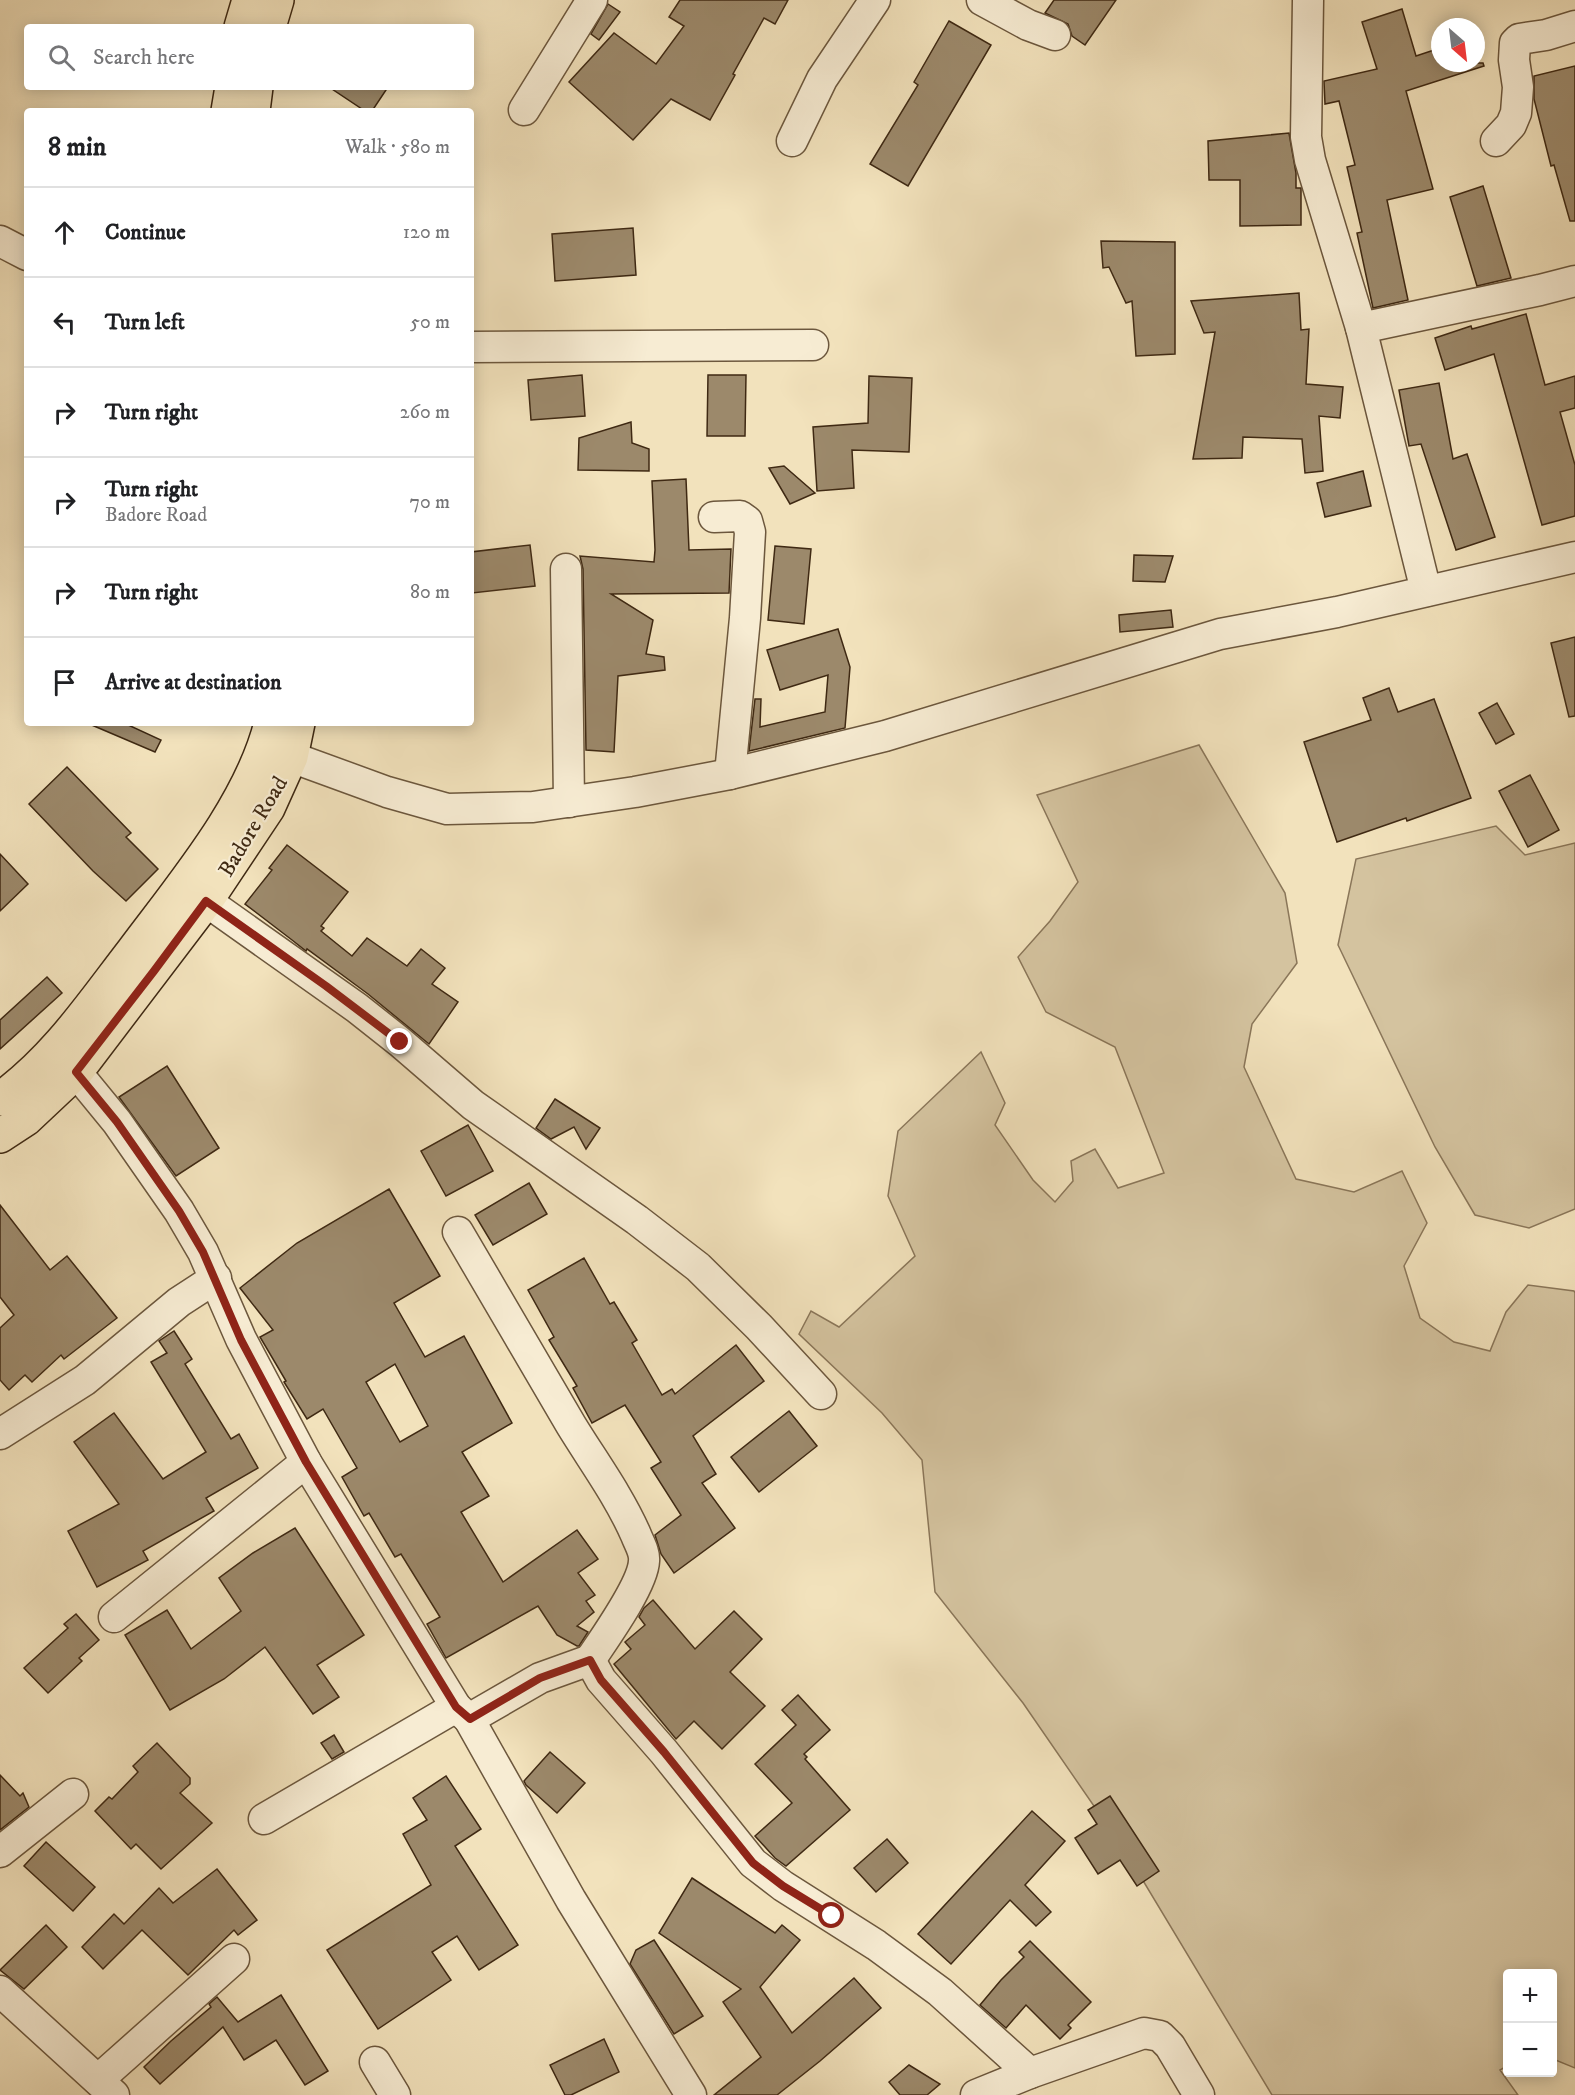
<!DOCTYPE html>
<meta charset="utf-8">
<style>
body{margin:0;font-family:"IM FELL DW Pica",serif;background:#f2f2f2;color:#202124}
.controls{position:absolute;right:18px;bottom:18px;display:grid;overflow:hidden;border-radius:6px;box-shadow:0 3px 15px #0003}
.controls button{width:54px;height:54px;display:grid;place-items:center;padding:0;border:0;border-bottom:2px solid #e0e0e0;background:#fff;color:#202124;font:30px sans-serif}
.compass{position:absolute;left:1431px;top:18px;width:54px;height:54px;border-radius:50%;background:#fff;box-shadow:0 3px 15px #0003;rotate:152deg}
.stop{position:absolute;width:18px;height:18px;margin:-14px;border:4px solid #8f2418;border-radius:50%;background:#fff}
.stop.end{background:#8f2418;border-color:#fff;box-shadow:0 2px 6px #0008}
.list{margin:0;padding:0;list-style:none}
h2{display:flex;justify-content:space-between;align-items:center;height:78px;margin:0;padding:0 24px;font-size:26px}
h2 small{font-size:20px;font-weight:400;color:#757577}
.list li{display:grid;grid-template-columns:39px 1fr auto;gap:18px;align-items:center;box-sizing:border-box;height:90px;padding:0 24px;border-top:2px solid #e0e0e0}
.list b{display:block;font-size:22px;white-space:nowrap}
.list p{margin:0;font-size:20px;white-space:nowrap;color:#757577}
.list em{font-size:20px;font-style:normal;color:#757577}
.icon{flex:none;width:33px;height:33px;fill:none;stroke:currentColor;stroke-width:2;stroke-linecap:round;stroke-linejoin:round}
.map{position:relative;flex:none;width:1575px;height:2095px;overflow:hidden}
.search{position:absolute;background:#fff;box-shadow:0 3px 15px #0003;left:24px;top:24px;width:450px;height:66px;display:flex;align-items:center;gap:15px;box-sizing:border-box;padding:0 21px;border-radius:6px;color:#757577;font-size:22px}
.panel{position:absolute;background:#fff;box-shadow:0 3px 15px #0003;left:24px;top:108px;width:450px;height:618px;border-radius:6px}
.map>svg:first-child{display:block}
.green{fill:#d4c39f;stroke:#8a7659;stroke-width:1.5}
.building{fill:#9c896b;stroke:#3f2913;stroke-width:1.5;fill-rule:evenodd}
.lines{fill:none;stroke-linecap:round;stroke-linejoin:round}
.minor-casing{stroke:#6c573d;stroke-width:33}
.major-casing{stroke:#3f2913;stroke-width:36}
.minor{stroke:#f7ecd3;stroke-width:30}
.major{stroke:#f2e2bc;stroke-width:33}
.route{stroke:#8f2418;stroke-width:8}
.labels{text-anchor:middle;stroke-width:4.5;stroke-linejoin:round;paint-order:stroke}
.street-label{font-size:22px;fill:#3f2913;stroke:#f7ecd3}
</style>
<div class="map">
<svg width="1575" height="2095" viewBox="0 0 1575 2095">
<rect width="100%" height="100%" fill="#f2e2bc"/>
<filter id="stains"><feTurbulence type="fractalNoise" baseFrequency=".00333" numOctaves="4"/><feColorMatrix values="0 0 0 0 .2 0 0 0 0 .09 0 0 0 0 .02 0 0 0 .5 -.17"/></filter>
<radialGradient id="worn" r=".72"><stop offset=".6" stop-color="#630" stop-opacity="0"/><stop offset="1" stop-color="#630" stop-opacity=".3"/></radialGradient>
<g class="green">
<path d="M1199,745L1285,893L1297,963L1252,1024L1244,1067L1296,1179L1354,1192L1402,1171L1427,1223L1404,1266L1420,1318L1454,1342L1490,1351L1506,1312L1528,1285L1574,1291L1575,1293V2068L1553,2059L1552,1974H1508L1507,2066L1500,2070L1518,2095H1272L1127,1854L1023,1703L935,1592L922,1460L882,1413L799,1334L811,1311L839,1327L915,1256L888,1196L898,1131L981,1052L1005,1103L995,1125L1033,1180L1055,1202L1073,1181L1071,1161L1095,1149L1118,1188L1164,1173L1115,1047L1046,1012L1018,957L1050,921L1078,882L1037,795Z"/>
<path d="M1496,826L1525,855L1575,843V1209L1529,1228L1475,1215L1435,1147L1338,945L1356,859Z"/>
</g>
<g class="building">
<path d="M680,0H788L775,24L764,18L733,74L735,75L710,120L671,99L633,140L569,82L614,33L656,64L684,26L669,17Z"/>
<path d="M1054,0H1116L1085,45L1072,36L1068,24L1045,13Z"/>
<path d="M608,4L620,12L599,40L591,34Z"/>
<path d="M1402,9L1416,56L1440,48V63H1483L1484,66L1406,91L1433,189L1387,200L1408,300L1373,308L1357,233L1362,232L1347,167L1355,165L1339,101L1325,104L1324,81L1377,69L1362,22Z"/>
<path d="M949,21L991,45L908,186L870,164L918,85L914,82Z"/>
<path d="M1575,66V221H1570L1554,165L1551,166L1534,99V76Z"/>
<path d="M329,87H388L372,111H365Z"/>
<path d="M1289,133L1296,173V188H1301V225L1240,226V180H1209L1208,141Z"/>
<path d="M1483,186L1511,278L1477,286L1450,197Z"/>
<path d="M633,228L636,275L555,281L552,234Z"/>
<path d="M1101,241L1175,242V354L1136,356L1132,301L1126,303L1109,267L1103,268Z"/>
<path d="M1299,293L1301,330L1309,329L1306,384L1343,387L1340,418L1319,416L1323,471L1305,473L1302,439L1243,437L1242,458L1193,459L1215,332L1204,333L1191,301Z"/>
<path d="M1526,314L1545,385L1575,376V408L1560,412L1575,465V516L1542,525L1494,354L1445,370L1435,338L1471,326L1472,329Z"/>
<path d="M582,375L585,416L531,420L528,380Z"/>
<path d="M708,375H746L745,436H707Z"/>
<path d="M869,376L912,378L909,452L852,450L854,488L817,491L813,427L868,423Z"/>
<path d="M1439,383L1453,459L1467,454L1495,537L1456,550L1421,444L1409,446L1399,390Z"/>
<path d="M631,422L632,443L649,449V471L578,470L579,438Z"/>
<path d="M784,466L815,493L790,504L769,468Z"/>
<path d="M1363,471L1371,506L1325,517L1317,483Z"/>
<path d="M686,479L689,550L731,549L729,593L611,594L653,620L646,654L664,657L665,670L618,676L614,752L586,750L583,569L580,556L654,562L655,550L652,481Z"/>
<path d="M530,545L535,586L472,593L471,552Z"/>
<path d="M775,546L811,549L804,624L768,620Z"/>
<path d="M1134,555L1173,556L1165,582L1133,581Z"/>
<path d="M1171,610L1173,627L1120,632L1119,615Z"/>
<path d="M838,629L850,667L845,728L749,751L755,699H761L760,727L825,712L828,675L780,690L767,650Z"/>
<path d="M1575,637V716L1569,717L1551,643Z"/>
<path d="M1389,688L1398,712L1434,699L1471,798L1407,821L1406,818L1337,842L1304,742L1371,720L1363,698Z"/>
<path d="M1497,703L1514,734L1496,744L1479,713Z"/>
<path d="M87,723H124L161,740L155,752Z"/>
<path d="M67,767L131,833L126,837L158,869L126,901L93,871L29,804Z"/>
<path d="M1530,775L1559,830L1528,847L1499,791Z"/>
<path d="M287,845L348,892L321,926L324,928L321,931L352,956L367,938L407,966L421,949L445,968L432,984L458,1002L429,1044L368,994L307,949L306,951L292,940L245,904L272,870L269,868Z"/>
<path d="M0,854L28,884L0,911Z"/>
<path d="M47,977L62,993L0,1049V1020Z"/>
<path d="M167,1066L219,1148L176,1176L119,1097Z"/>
<path d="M555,1099L600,1128L586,1149L574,1127L551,1139L536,1128Z"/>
<path d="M468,1125L493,1171L446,1196L421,1151Z"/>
<path d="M529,1183L547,1214L493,1245L475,1215Z"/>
<path d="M389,1189L440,1276L394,1303L425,1357L464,1336L512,1423L462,1452L489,1496L461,1512L503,1582L577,1530L598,1559L578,1573L595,1595L586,1601L594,1612L577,1626L588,1632L579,1646H577L557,1635L538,1606L446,1658L427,1624L440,1617L401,1554L395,1557L369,1513L364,1516L342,1477L357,1468L323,1409L307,1419L284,1382L286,1381L260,1337L273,1330L240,1288L297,1243ZM395,1364L428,1426L400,1442L366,1382Z"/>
<path d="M0,1205L50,1270L67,1256L117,1318L64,1359L61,1355L32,1382L25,1375L9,1390L0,1380V1328L14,1315L0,1297Z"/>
<path d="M584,1258L610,1304L614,1302L637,1340L632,1343L662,1395L672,1389L675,1394L736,1345L764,1381L693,1436L716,1474L702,1483L735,1528L674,1573L661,1554L655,1535L681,1515L651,1468L661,1462L625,1405L592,1423L573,1388L577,1386L549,1340L554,1337L528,1290Z"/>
<path d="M174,1331L192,1359L185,1364L231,1439L239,1434L258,1468L206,1498L214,1511L143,1551L148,1560L97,1587L68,1531L119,1504L74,1442L114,1413L163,1479L206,1452L151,1362L167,1353L159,1341Z"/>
<path d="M789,1411L817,1446L759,1492L731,1457Z"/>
<path d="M295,1528L364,1635L317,1665L339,1697L313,1714L265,1647L224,1679L170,1710L125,1635L167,1610L191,1649L241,1611L219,1578L253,1553Z"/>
<path d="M653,1600L695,1649L734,1611L762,1639L730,1672L765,1706L722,1749L694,1721L676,1739L614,1664L631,1649L625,1642L645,1625L639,1617L644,1608Z"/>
<path d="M76,1614L99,1640L79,1658L82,1661L48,1693L24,1668L68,1628L64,1624Z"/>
<path d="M798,1695L830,1730L804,1754L807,1757L805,1759L850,1810L786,1866L775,1858L755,1836L792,1803L755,1764L796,1725L782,1710Z"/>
<path d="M334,1735L344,1752L332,1759L321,1743Z"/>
<path d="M157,1743L190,1778V1784L180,1793L212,1823L161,1869L136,1844L131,1849L95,1811L109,1797L112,1799L138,1772L133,1766Z"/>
<path d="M550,1752L585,1783L557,1813L526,1785L524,1781Z"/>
<path d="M0,1775L20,1796L23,1793L29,1807L0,1830Z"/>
<path d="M446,1776L481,1829L455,1846L518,1945L479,1970L457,1936L432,1952L451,1980L378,2029L327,1950L431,1885L403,1834L427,1820L413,1798Z"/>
<path d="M1110,1796L1159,1871L1137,1886L1120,1860L1098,1874L1075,1838L1097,1824L1088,1810Z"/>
<path d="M1032,1811L1065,1841L1025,1885L1051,1912L1036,1926L1010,1900L951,1964L918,1934Z"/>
<path d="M887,1839L908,1863L876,1892L854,1868Z"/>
<path d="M46,1842L95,1887L73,1911L24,1866Z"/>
<path d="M217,1869L257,1920L238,1935L234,1930L188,1975L142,1930L103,1969L82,1947L114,1914L124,1924L159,1888L173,1903Z"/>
<path d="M692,1878L775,1933L782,1925L800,1940L760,1987L792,2033L854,1978L881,2008L820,2061L777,2095H714L761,2057L723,2002L741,1989L659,1933Z"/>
<path d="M46,1925L67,1947L24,1989L0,1970Z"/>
<path d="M654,1940L703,2016L674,2034L630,1964L636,1950Z"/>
<path d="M1030,1941L1091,2002L1068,2025L1071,2028L1060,2039L1026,2005L1006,2028L980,2005L1001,1980L1024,1957L1019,1952Z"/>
<path d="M281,1995L328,2071L305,2085L276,2040L244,2060L223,2027L160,2084L144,2067L171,2041L211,2007L209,2004L217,1997L238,2022Z"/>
<path d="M604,2039L619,2072L571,2095H565L550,2065Z"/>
<path d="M909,2065L940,2084L927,2095H900L889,2082Z"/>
</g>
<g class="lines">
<g class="minor-casing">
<g id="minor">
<path d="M982,0L1028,25L1055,35"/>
<path d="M1308,0L1306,137L1310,160L1361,328L1426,591"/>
<path d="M524,110L592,0"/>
<path d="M792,141L822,79L875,0"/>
<path d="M1496,141L1511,125L1516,113L1518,87L1514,60L1515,43L1519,39L1546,35L1575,26"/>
<path d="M0,241L27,255"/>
<path d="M1361,328L1540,290L1575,281"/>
<path d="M471,347L813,345"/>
<path d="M714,517L740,516L747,521L750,532L745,618L730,774"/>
<path d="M566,569L569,802"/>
<path d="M291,757L387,792L447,809L533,807L635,792L730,774L885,736L1220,634L1337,612L1575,557"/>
<path d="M206,901L357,1008L400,1042L473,1105L637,1220L698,1267L759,1327L821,1394"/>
<path d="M76,1072L117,1122L179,1211L203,1252L241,1339L306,1462L456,1707L469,1719L540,1678L590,1660L601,1680L664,1752L753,1863L783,1886L876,1945L940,1992L1030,2073"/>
<path d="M458,1232C496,1296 533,1361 571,1425C593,1461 619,1496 636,1535C639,1543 645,1552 644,1561C643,1585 604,1639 590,1660"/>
<path d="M0,1434L85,1380L179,1302L216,1278"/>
<path d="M114,1617L306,1462"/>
<path d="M469,1719L571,1900L691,2095"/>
<path d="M264,1819L456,1707"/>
<path d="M0,1852L73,1794"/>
<path d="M0,1991L114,2095"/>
<path d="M375,2062L395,2095"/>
<path d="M98,2080L234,1959"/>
<path d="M976,2095L1030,2073L1144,2033L1160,2036L1170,2046L1199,2095"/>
</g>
</g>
<g class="major-casing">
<g id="major">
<path d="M241,27L249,0"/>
<path d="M269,27L277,0"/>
<path d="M228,111L232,87"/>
<path d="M253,111L256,87"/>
<path d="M0,1099C55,1060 92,1004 133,951C183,884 251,804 271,723"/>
<path d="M0,1136L26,1119L76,1072L206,901L268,808L291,757L298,723"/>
</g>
</g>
<use href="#minor" class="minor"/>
<use href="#major" class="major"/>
</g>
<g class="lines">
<path class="route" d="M400,1042L326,986L206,901L154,971L76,1072L117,1122L179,1211L203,1252L241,1340L306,1462L456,1707L470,1719L540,1678L590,1660L601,1680L664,1752L753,1863L783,1886L832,1916"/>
</g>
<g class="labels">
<g class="street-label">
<text transform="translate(252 826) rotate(-59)" y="8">Badore Road</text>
</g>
</g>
<rect width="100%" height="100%" filter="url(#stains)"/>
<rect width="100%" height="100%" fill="url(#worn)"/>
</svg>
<div class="controls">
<button>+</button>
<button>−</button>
</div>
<svg class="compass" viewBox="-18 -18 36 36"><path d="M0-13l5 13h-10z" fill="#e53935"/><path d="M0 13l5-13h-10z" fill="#757577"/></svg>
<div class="stop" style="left:832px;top:1916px"></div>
<div class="stop end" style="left:400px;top:1042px"></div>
<div class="search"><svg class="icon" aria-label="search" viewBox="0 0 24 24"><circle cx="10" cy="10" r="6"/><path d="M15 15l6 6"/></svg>Search here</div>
<section class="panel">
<h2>8 min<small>Walk · 580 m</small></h2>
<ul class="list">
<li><svg class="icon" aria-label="ahead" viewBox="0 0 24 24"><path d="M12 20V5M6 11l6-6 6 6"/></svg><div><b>Continue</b></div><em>120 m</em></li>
<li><svg class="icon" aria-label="left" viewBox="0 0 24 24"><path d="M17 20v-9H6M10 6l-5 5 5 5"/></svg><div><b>Turn left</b></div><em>50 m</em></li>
<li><svg class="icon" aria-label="right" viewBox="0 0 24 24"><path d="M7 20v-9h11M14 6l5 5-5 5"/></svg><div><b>Turn right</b></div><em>260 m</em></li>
<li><svg class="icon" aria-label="right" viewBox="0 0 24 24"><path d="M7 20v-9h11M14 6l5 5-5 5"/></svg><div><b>Turn right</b><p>Badore Road</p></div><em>70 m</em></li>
<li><svg class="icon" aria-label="right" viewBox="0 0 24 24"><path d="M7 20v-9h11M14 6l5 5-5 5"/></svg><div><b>Turn right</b></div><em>80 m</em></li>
<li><svg class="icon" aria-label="arrive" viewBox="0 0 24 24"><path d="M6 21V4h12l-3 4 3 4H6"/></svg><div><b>Arrive at destination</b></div></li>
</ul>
</section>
</div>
